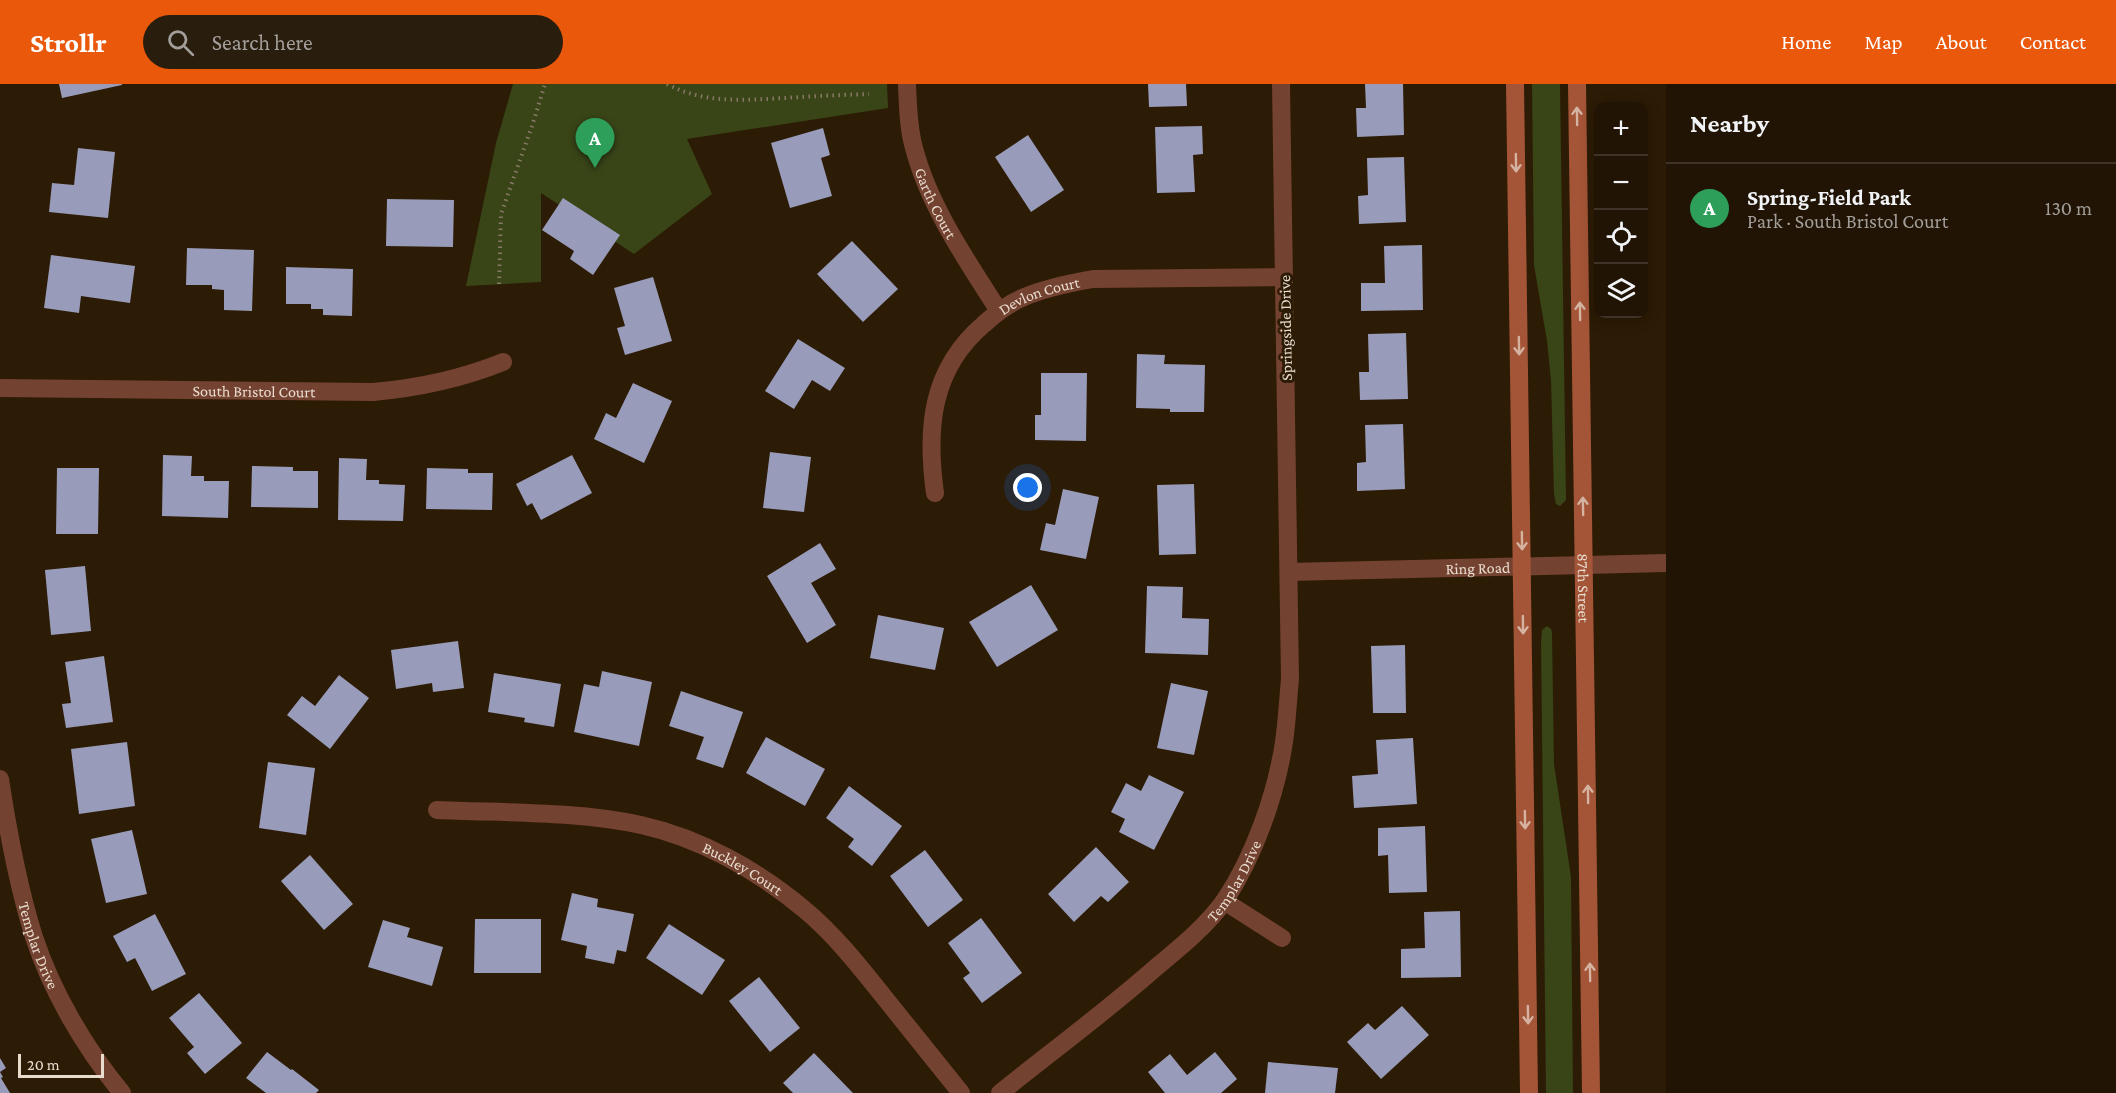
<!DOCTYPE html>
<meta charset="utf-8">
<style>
body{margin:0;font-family:"Crimson Pro",serif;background:#291d0e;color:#f1f3f6}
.controls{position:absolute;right:18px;top:18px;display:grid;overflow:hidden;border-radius:12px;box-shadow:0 3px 15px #0003}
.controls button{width:54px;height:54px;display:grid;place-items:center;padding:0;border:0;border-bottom:2px solid #3e3326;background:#211404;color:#f1f3f6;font:30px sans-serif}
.scale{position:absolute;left:18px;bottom:15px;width:86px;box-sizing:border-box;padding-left:6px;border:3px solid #e8dccf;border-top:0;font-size:16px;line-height:21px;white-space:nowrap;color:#e8dccf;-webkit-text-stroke:4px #2c1b05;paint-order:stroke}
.you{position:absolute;left:1028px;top:404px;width:21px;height:21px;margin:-15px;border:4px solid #fff;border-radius:50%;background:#1a73e8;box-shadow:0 0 0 9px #1a73e833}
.badge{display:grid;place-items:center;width:39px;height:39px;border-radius:50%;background:#ea580c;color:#fff;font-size:20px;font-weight:700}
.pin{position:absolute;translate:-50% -50px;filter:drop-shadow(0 2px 3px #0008)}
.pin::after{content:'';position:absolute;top:32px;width:21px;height:18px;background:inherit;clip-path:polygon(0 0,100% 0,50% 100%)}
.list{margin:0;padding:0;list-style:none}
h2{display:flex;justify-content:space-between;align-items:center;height:78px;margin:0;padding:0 24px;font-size:26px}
h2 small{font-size:20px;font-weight:400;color:#a29e9a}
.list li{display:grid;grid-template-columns:39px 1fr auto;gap:18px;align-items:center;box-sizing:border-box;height:90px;padding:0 24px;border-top:2px solid #3e3326}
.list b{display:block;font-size:22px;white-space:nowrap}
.list p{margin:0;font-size:20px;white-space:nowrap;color:#a29e9a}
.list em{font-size:20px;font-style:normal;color:#a29e9a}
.icon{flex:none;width:33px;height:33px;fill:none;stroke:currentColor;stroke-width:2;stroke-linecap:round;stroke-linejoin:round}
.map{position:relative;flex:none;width:1666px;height:1009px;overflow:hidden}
header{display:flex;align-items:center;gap:36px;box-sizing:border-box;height:84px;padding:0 30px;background:#ea580c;color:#fff}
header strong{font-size:28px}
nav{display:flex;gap:33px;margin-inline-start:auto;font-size:21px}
.search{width:420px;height:54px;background:#291d0e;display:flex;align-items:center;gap:15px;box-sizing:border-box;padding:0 21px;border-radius:33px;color:#a29e9a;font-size:22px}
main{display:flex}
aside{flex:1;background:#211404}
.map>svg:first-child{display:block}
.green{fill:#394517}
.building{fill:#989bb9}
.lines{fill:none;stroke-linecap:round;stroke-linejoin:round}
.path{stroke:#887967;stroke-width:4;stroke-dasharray:1.5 4.5;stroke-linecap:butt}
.street{stroke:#744230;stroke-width:18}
.secondary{stroke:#a45437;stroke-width:18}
.oneway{stroke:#d4b3a1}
.labels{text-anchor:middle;stroke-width:6;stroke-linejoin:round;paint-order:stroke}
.street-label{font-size:16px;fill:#e8dccf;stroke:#2c1b05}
</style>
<header>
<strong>Strollr</strong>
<div class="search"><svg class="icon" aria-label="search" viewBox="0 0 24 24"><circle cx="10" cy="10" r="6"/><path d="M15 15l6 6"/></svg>Search here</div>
<nav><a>Home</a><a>Map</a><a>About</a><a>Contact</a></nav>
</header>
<main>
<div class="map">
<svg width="1666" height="1009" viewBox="0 0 1666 1009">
<rect width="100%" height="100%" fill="#2c1b05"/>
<g class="green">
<path d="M513,0H887L888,24L687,55L712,110L634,170L541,109V198L466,202L496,59Z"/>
<path d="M1532,0H1560L1566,416L1560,422L1556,420L1554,410L1551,296L1547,257L1534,181Z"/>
<path d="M1547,542L1551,545L1552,548L1554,680L1571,793L1573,1009H1546L1541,558L1542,546Z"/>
</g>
<g class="building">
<path d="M59,0H122V1L62,14Z"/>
<path d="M1148,0H1186L1187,22L1149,23Z"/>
<path d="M1365,0H1403L1404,51L1357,53L1356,24H1366Z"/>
<path d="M1202,42L1203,70L1193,71L1195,108L1157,109L1155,43Z"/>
<path d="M823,44L830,71L821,74L832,112L790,124L771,59Z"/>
<path d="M1028,51L1064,106L1031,128L995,73Z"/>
<path d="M78,64L115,68L108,134L49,128L52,99L74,101Z"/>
<path d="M1404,73L1406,138L1359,140L1358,112L1368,111L1367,74Z"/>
<path d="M563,114L620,151L593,191L570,175L574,167L542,146Z"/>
<path d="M387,115L454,116L453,163L386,162Z"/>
<path d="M852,157L898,205L863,238L817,190Z"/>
<path d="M1422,161L1423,226L1361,227V199H1385L1384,162Z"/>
<path d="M187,164L254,166L252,227L224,226V206L212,205V201H186Z"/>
<path d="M51,171L135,182L130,219L81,212L79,229L44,224Z"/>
<path d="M286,183L353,185L352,232L323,231V225H311V220H286Z"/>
<path d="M653,193L672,257L625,271L617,244L625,242L614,204Z"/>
<path d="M1406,249L1408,315L1360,316L1359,288H1369L1368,250Z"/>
<path d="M798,255L845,284L830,307L812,296L794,325L765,307Z"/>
<path d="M1137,270L1165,271L1164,280L1205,281L1204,328H1170V325L1136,324Z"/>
<path d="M1041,289H1087L1086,357L1035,356V331H1041Z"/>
<path d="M633,299L672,317L644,379L594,355L606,329L616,334Z"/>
<path d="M1403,340L1405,405L1357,407V379L1366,378L1365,341Z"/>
<path d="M770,368L811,373L804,428L763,424Z"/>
<path d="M163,371L192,372L191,392H204V397H229L228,434L162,432Z"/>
<path d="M572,371L592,409L541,436L532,419L527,422L516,400Z"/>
<path d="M339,374L367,375L366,396H379V400L405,401L403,437L338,436Z"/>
<path d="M252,382L293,383V387H318V424L251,423Z"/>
<path d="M57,384H99L98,450H56Z"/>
<path d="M427,384L468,385V389H493L492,426L426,425Z"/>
<path d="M1194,400L1196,470L1159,471L1157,401Z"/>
<path d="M1063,405L1099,413L1086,475L1040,466L1046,439L1055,441Z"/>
<path d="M820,459L836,485L811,499L836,541L807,559L767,492Z"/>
<path d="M85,482L91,547L51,551L45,486Z"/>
<path d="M1031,501L1058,546L997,583L969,538Z"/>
<path d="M1147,502L1183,503L1182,534L1209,535L1208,571L1145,569Z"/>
<path d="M878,531L944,544L935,586L870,574Z"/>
<path d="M458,557L464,604L433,608L432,599L396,605L391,566Z"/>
<path d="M1405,561L1406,629H1373L1371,562Z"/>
<path d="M104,572L113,638L66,644L62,620L71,619L65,578Z"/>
<path d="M602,587L652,598L639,662L574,648L584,600L599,603Z"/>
<path d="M494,589L561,600L554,643L524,638L525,634L488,628Z"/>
<path d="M339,591L369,614L330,665L287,631L302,612L315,622Z"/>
<path d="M1171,599L1208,607L1194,671L1157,664Z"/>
<path d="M681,607L743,628L723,684L696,675L704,653L669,642Z"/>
<path d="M766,653L825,685L805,722L746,689Z"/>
<path d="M1413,654L1417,720L1354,724L1352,692L1378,690L1376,656Z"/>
<path d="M127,658L135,722L79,730L71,665Z"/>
<path d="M268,678L315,684L306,751L259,744Z"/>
<path d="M1149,691L1184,708L1154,766L1119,748L1125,735L1111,728L1126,699L1141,707Z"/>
<path d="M849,702L902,742L872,782L848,763L854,755L826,734Z"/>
<path d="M1425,742L1427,808L1389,809L1388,771L1378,772V744Z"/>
<path d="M132,746L147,810L106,819L91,755Z"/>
<path d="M1096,763L1129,798L1108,818L1101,812L1074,838L1048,810Z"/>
<path d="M925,766L963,816L928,843L890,792Z"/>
<path d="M310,771L353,820L324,846L281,797Z"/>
<path d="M572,809L598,815L597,823L634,830L626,868L617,866L614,880L585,874L587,862L561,856Z"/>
<path d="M1460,827L1461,893L1401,894V865L1425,864L1424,828Z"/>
<path d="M155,830L186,890L152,907L135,874L127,878L113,852Z"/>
<path d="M981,834L1022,889L982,919L963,894L970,889L948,859Z"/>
<path d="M475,835H541V889H474Z"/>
<path d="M383,836L410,844L407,853L443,863L432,902L368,883Z"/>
<path d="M669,840L725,876L702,911L646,874Z"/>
<path d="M759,893L800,944L770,968L729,917Z"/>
<path d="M199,909L242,959L205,990L187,969L194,963L169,934Z"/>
<path d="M1402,922L1429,951L1381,995L1347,958L1368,939L1375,946Z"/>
<path d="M267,968L291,986L292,985L319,1006L316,1009H266L246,994Z"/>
<path d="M1215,968L1237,995L1221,1009H1165L1148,988L1170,970L1187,991Z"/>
<path d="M814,969L853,1009H793L783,999Z"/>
<path d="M0,974L6,984L0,988L3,993L1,994L10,1009H0Z"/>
<path d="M1268,978L1338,984L1335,1009H1265Z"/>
</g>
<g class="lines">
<g class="path">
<path d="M667,0C704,20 744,16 785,14C813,12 841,11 869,10"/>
<path d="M499,200L501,130L533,39L545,0"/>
</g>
<g class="street">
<path id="s1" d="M907,0C908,21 908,43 914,64C929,122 967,177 999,227"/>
<path id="s2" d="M0,304L373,308C418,304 461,295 503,278"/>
<path id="s3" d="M935,409C926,344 931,285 984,240C995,230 1008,220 1022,214C1044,204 1070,199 1093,195L1284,193"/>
<path id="s4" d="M1289,488L1666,479"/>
<path id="s5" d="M0,695C8,748 18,802 34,853C52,908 85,964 122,1009"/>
<path id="s6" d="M437,726C504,729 576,727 641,741C700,754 759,787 805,826C835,851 860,883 884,913C910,945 935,977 961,1009"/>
<path d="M1224,817L1282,854"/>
<path id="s7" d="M1000,1009C1051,968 1104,929 1153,886C1178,865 1206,843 1225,816C1254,772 1276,711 1284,658C1287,637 1288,616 1290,595L1281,0"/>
</g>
<g class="secondary">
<path d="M1515,0L1529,1009"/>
<path id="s8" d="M1577,0L1591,1009"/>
</g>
</g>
<defs><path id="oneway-shaft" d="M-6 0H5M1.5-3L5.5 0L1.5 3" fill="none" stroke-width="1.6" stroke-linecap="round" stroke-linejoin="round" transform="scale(1.5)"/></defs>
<g class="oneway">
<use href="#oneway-shaft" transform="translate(1577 32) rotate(-91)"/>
<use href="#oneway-shaft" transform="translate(1516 79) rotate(89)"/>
<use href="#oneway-shaft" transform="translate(1580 227) rotate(-91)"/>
<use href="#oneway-shaft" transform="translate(1519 262) rotate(89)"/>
<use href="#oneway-shaft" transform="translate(1583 422) rotate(-91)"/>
<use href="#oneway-shaft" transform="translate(1522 457) rotate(89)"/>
<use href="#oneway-shaft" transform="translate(1523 541) rotate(89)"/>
<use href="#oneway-shaft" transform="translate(1588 710) rotate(-91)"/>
<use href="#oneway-shaft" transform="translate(1525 736) rotate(89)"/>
<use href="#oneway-shaft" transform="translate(1590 888) rotate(-91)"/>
<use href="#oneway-shaft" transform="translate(1528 931) rotate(89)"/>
</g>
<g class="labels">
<g class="street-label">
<text dy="6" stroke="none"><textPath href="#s1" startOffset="124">Garth Court</textPath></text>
<text dy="6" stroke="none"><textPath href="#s3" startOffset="248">Devlon Court</textPath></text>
<text transform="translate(1285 244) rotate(-91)" y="6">Springside Drive</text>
<text dy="6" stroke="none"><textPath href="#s2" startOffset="254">South Bristol Court</textPath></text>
<text dy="6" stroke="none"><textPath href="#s4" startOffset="189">Ring Road</textPath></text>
<text dy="6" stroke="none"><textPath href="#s8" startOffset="504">87th Street</textPath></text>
<text dy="6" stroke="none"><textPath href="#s6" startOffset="316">Buckley Court</textPath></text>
<text dy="6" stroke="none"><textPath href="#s7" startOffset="318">Templar Drive</textPath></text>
<text dy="6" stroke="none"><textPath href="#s5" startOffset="171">Templar Drive</textPath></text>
</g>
</g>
</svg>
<div class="controls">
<button>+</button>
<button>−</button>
<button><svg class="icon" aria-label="locate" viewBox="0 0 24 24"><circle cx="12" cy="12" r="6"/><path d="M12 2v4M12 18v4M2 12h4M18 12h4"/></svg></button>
<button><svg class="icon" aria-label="layers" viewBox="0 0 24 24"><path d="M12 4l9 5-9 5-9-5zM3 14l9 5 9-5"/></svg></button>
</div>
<div class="scale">20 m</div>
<div class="you"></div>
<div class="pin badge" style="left:595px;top:84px;background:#2e9e5b">A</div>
</div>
<aside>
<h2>Nearby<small></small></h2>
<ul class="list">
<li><span class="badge" style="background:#2e9e5b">A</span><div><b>Spring-Field Park</b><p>Park · South Bristol Court</p></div><em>130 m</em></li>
</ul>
</aside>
</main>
